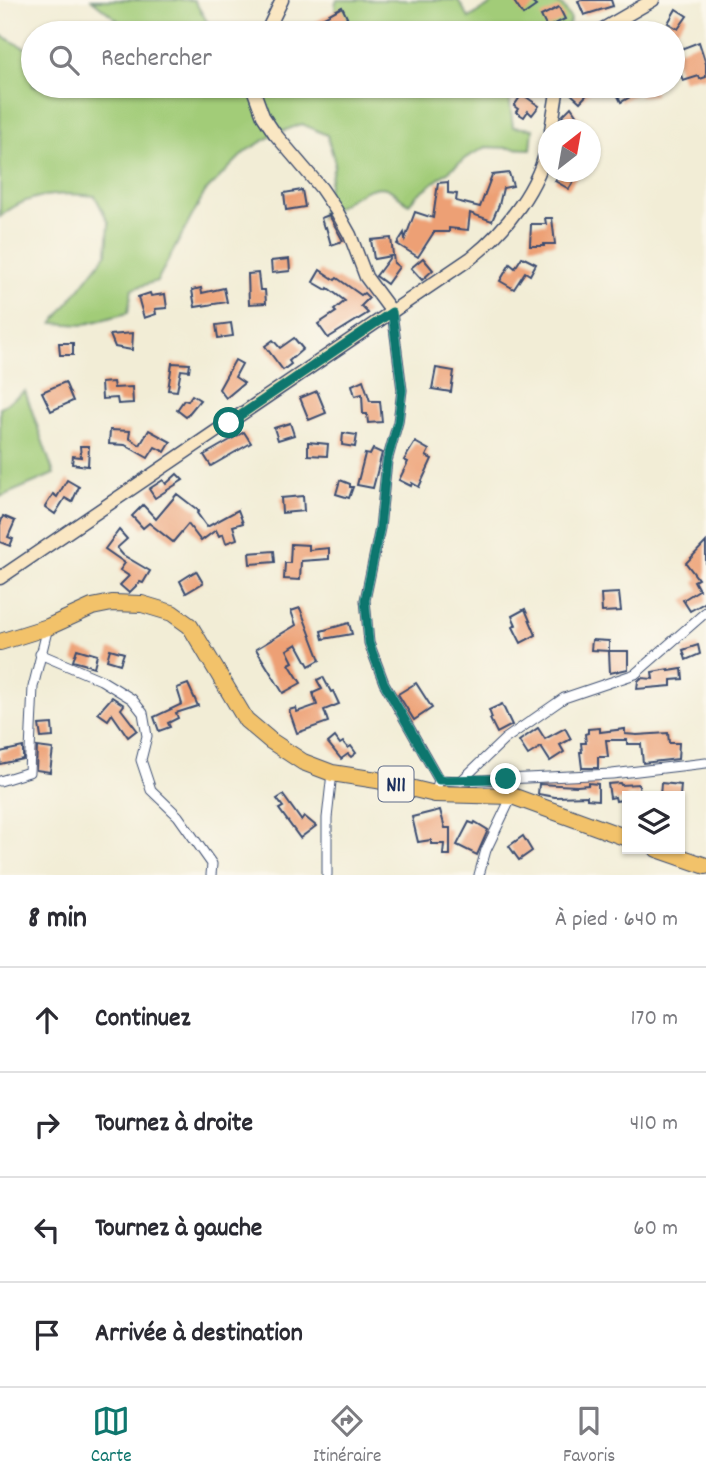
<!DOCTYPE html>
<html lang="fr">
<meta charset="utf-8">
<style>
body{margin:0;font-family:Dekko,sans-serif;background:#f2f2f3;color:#2b2b33}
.controls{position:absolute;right:21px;bottom:21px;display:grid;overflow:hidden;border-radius:0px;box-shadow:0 2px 5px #0004}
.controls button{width:63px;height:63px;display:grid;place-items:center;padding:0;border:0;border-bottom:2px solid #e1e1e2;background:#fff;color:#2b2b33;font:35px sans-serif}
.compass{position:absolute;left:538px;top:119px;width:63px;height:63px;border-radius:50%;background:#fff;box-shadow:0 2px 5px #0004;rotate:31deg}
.stop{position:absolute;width:21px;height:21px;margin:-16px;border:5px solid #0f766e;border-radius:50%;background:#fff}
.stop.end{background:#0f766e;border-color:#fff;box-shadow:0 2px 7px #0008}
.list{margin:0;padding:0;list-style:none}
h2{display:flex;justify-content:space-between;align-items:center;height:91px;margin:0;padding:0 28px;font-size:30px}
h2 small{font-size:23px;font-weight:400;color:#7c7c81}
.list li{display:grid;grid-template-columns:46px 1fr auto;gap:21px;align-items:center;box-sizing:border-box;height:105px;padding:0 28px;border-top:2px solid #e1e1e2}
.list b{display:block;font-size:26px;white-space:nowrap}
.list em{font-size:23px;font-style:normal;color:#7c7c81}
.icon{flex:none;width:38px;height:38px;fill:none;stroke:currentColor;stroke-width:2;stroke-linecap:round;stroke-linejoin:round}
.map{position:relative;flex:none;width:706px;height:875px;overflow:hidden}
.search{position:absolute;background:#fff;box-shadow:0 2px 5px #0004;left:21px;right:21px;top:21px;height:77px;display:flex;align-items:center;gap:18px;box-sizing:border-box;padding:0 24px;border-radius:38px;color:#7c7c81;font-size:26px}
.sheet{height:511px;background:#fff}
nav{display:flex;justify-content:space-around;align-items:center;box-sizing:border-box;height:98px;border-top:2px solid #e1e1e2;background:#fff;font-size:19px;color:#7c7c81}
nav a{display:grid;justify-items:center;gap:4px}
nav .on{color:#0f766e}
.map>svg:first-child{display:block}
.green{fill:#a2cc78;stroke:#5e7e6b;stroke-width:2}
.building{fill:#eda074}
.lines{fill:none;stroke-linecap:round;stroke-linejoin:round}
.street-casing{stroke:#3b4c70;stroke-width:11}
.secondary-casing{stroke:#3b4c70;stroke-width:15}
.highway-casing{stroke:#3b4c70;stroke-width:18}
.street{stroke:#fff;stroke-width:9}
.secondary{stroke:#fae7c3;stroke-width:12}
.highway{stroke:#f2c26a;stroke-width:16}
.route{stroke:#0f766e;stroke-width:9}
.labels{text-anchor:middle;stroke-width:7;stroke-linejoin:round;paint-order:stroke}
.shield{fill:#fbf7ec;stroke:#5e6b89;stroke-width:2}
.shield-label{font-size:21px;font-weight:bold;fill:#1b2f5e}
</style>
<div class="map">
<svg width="706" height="875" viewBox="0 0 706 875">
<rect width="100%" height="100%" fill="#fbf7ec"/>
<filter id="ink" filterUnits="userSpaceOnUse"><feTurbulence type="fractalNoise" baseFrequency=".0143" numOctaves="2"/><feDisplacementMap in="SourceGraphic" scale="14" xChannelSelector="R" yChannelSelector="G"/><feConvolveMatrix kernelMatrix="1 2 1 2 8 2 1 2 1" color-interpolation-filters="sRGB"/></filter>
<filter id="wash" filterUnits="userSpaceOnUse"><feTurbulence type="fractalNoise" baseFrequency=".00686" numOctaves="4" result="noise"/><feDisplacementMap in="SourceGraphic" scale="28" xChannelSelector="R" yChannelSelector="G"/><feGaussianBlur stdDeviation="1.57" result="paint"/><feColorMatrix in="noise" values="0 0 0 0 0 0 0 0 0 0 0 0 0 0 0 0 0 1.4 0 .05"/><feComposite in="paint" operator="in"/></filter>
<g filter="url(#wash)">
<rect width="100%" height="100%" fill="#f2edd6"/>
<g class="green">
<path d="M92,0H194L214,33H134Z"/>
<path d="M337,0H458L469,18L498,0H550L562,5L571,19L565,33H338L335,4Z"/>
<path d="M0,35L33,52V86H518L509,96L513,127L533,129L531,149L486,147L467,157L416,196L409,204C403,200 394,191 386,188C367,182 337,210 320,218L335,163L327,135L302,124L275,134L246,151L205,192L157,281L132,289L128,313L82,325L53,323L107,253L109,223L95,196C62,192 26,193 0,217Z"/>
<path d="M25,391L54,474L0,497V408Z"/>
</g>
<g id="blocks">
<g class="building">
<path d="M513,0H529L536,6L523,15Z"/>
<path d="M581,0H611L613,6L584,15L578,1Z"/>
<path d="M342,7L352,28L342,33H307L304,28Z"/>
<path d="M559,7L565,19L547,28L541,16Z"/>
<path d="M676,9L687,16L678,29L668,23Z"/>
<path d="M699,42L706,64V77L700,79L699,76L683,81L673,52Z"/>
<path d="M576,86H595L580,102L570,93Z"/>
<path d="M613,86H654L655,95L639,96V92L621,102Z"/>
<path d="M522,94L539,106L532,115L528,111L524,117L516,112L518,109L514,106Z"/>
<path d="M571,107L581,122L571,129L562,116Z"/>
<path d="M561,172H579L569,189L555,181Z"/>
<path d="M509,173L513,186L503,188L499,205L492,221L470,213L468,230L449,228V232H434L418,257L397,244L404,233L405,239L415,212L433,218L438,183L448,182V193L457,194L456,201L480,207L492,175Z"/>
<path d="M302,190L305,207L286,210L284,193Z"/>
<path d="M329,215L342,239L343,241L331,245L326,227L324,228L321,218Z"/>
<path d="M545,218H552L555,244H544V246H530L531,224H546Z"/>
<path d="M391,238L394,263L399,267L387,284L376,276L391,256L374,259L371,240Z"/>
<path d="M522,257L536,264L530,275L525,272L514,289L500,281L510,264L515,268Z"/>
<path d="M423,258L433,270L422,280L411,268Z"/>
<path d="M289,259L290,271L272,273L271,261Z"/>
<path d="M320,270L335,280L337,278L361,295L364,293L369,298L361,306L368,313L328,338L318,324L336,312L334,310L345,301L328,288L327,290L313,282Z"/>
<path d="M258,273L260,290H265L266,303L249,304L248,274Z"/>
<path d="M201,288L202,293L224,288L227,302L195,307L192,290Z"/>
<path d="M150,293L151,296L165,294L167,308L155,309L156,314L144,318L138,297Z"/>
<path d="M231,323L233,336L218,338L216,325Z"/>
<path d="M133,333L132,350L115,347L110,335Z"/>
<path d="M294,338L303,349L289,361L291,364L283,370L265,346L273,340L280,348Z"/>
<path d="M59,343H73V355H60Z"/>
<path d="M235,360L242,364L235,377L244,383L226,398L219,389Z"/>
<path d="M172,363L190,364L189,371L181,370L177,391L168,390Z"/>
<path d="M436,368L454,371L451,392L432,389Z"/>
<path d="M363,380L370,401H380L382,422L368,423L367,414H363L362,394L355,396L352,385Z"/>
<path d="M65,382L73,401L51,411L42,392Z"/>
<path d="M113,382L114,388L132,387L133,403L118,404L117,398L102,399L101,383Z"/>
<path d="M317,391L326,413L309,420L300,398Z"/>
<path d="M192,395L200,400L186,417L177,410L184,400L188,401Z"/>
<path d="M290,423L294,435L278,440L274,428Z"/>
<path d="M110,430L130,431L129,438L140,445L149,430L171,442L165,452L155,447L148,458L125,445L109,444Z"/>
<path d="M244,432L251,443L211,466L204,455Z"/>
<path d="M343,433L357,435L355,447L342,445Z"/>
<path d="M308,442L328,444L327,456L308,455Z"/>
<path d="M415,442L429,450L426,456L432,459L419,487L412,483L411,486L399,480L408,462L404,460Z"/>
<path d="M80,446H89L88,466L72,464L73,456L81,457Z"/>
<path d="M373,449L382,453L373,488L357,485L365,454L370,455Z"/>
<path d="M177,474L183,480L155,498L149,489L163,480L166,484Z"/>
<path d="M67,480L79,487L72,502L65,498L55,514L45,507L53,494L57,497Z"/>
<path d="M340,480L350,484V487H353L349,498L336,494Z"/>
<path d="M177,494L199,511L197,513L207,527L238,510L243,523L233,526L237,539L226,543L223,534L219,536L216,530L201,541L188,524L173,542L149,523L143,528L132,516L143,505L156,519Z"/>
<path d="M303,496L304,511L282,513L281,498Z"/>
<path d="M3,516L15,521L8,537L13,539L10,546L0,542V525Z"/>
<path d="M119,530L127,539L117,548L123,555L150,571L143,583L140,582L129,593L120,585L129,576L120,570L125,563L105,549Z"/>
<path d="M706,542V602L690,611L683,600L699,590L694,581L698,579L686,563Z"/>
<path d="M291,544L309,545V550L329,548V559L301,561L300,580L284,579L285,563H290Z"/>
<path d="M274,551L275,562L250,564L249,553Z"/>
<path d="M196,571L203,583L186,593L180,581Z"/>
<path d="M619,593L621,611L602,612L601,594Z"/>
<path d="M300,608L320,660L309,666L297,644L287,650L293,662L289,664L301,683L283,693L256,649L296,625L291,611Z"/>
<path d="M525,609L536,635L521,643L513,627L516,625L512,616Z"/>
<path d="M349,623L352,634L323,639L321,631Z"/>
<path d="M592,640L609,641V651L591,650Z"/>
<path d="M698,645L700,654L686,660L683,650Z"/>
<path d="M77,649L97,655L94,667L73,661Z"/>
<path d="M110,649L124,653L120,664L107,660Z"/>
<path d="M609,651H628V669L610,673Z"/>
<path d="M669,669V671L682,669L683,679L671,680V686L637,689L638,681L641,678L653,679L652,672Z"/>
<path d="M323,677L331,692L333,691L339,704L324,710L328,722L297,733L289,710L296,708L297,712L317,705L313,693L322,689L317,680Z"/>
<path d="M416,683L432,708L414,720L398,694Z"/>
<path d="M188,684L198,706L176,713L178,718L168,723L170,727L159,731L154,717L182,704L177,688Z"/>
<path d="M112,697L124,705L121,709L137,730L128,737L112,714L108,720L98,713Z"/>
<path d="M502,704L512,725L497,733L490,719L492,718L489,710Z"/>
<path d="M52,724L53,737L41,738L39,725Z"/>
<path d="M538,728L545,739L565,728L571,739L560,745L564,752L550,761L541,747L528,755L519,741Z"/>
<path d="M600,728V732L625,729V734L637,735L668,733L669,743H679L678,759L643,763L641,744H627V740H606L608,757H598V768H582L580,752H582L581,743H586L585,734L588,733V729Z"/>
<path d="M335,737L340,744L343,742L348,748L351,746L356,753L351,757L348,754L341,759L328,743Z"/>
<path d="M23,747V759L0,764V752Z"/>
<path d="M37,747L53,749L50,772L36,770Z"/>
<path d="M588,783L598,784V800L587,799V796L555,797L538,794L539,784L577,786L588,785Z"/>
<path d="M620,783L621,785L639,784L640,796H627V799L616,801L615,797L610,798L608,784Z"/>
<path d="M661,783L681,785L680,796H660Z"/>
<path d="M283,795L301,820L304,816L316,826L300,838L279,809L283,807L277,799Z"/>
<path d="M440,810L445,828H450V855H443L444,844H431V840L418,842L412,817Z"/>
<path d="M469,822L474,824L475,822L488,830L477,855L457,845Z"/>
<path d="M523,836L532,851L519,860L509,846Z"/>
</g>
</g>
</g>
<g filter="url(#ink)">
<use href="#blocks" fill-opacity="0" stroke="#3b4c70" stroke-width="2"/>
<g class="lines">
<g class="street-casing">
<g id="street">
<path d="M392,312L402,390L398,422L387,461L380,528L365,600L369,643L384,683L439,780L435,794"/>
<path d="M40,654L101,680L132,699L143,713L147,736L141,760L151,790L178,816L212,864L211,875"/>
<path d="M439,780L461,781L612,774L706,763"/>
<path d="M0,781L29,772L33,687L48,627"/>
<path d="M461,781L505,739L564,698L635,674L706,612"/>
<path d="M327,875V818L332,773"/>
<path d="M479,875L486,850L512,796"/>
</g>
</g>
<g class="secondary-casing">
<g id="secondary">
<path d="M266,33L282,0"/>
<path d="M596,33L653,0"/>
<path d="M252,86L263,116L275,134L321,188L336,210L350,235L366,277L392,312"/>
<path d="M551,130L558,86"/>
<path d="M0,578L471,258C506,230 540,187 548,142"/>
</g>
</g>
<g class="highway-casing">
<g id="highway">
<path d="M0,642L48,627L92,607L112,603L142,604L172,613L190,626L246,720L271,741L303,762L332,773L377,780L435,794L512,796L627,838"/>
<path d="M657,849L706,866"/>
</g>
</g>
<use href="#street" class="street"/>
<use href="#secondary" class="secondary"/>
<use href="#highway" class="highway"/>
</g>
</g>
<g class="lines" filter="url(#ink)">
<path class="route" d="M229,423L392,312L402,390L398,422L387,461L380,528L365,600L369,643L384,683L439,780L506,779"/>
</g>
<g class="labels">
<rect class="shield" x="378.5" y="766.5" width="35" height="35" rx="5"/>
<g class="shield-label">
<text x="396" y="791">N11</text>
</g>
</g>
</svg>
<div class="controls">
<button><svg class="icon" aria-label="layers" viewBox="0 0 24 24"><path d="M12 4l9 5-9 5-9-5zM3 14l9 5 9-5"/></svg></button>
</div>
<svg class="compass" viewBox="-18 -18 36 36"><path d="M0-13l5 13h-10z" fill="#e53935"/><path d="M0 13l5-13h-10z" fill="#7c7c81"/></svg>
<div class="stop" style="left:229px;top:423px"></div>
<div class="stop end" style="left:506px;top:779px"></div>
<div class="search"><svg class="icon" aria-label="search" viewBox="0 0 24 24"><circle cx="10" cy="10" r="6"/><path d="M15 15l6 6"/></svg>Rechercher</div>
</div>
<section class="sheet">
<h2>8 min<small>À pied · 640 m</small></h2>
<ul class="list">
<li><svg class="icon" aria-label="ahead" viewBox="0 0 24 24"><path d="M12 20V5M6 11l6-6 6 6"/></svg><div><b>Continuez</b></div><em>170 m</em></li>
<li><svg class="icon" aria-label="right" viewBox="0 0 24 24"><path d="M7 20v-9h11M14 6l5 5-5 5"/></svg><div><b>Tournez à droite</b></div><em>410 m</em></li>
<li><svg class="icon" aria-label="left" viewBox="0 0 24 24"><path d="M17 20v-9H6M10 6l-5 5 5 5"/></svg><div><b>Tournez à gauche</b></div><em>60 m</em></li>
<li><svg class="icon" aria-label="arrive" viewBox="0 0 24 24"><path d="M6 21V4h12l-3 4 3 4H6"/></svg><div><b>Arrivée à destination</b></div></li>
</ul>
</section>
<nav>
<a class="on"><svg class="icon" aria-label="map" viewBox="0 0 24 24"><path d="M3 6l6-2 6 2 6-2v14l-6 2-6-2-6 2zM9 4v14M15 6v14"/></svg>Carte</a>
<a><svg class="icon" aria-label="directions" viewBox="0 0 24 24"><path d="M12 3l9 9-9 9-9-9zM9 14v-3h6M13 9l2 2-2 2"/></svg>Itinéraire</a>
<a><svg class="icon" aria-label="saved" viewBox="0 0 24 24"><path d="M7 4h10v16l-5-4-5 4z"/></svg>Favoris</a>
</nav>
